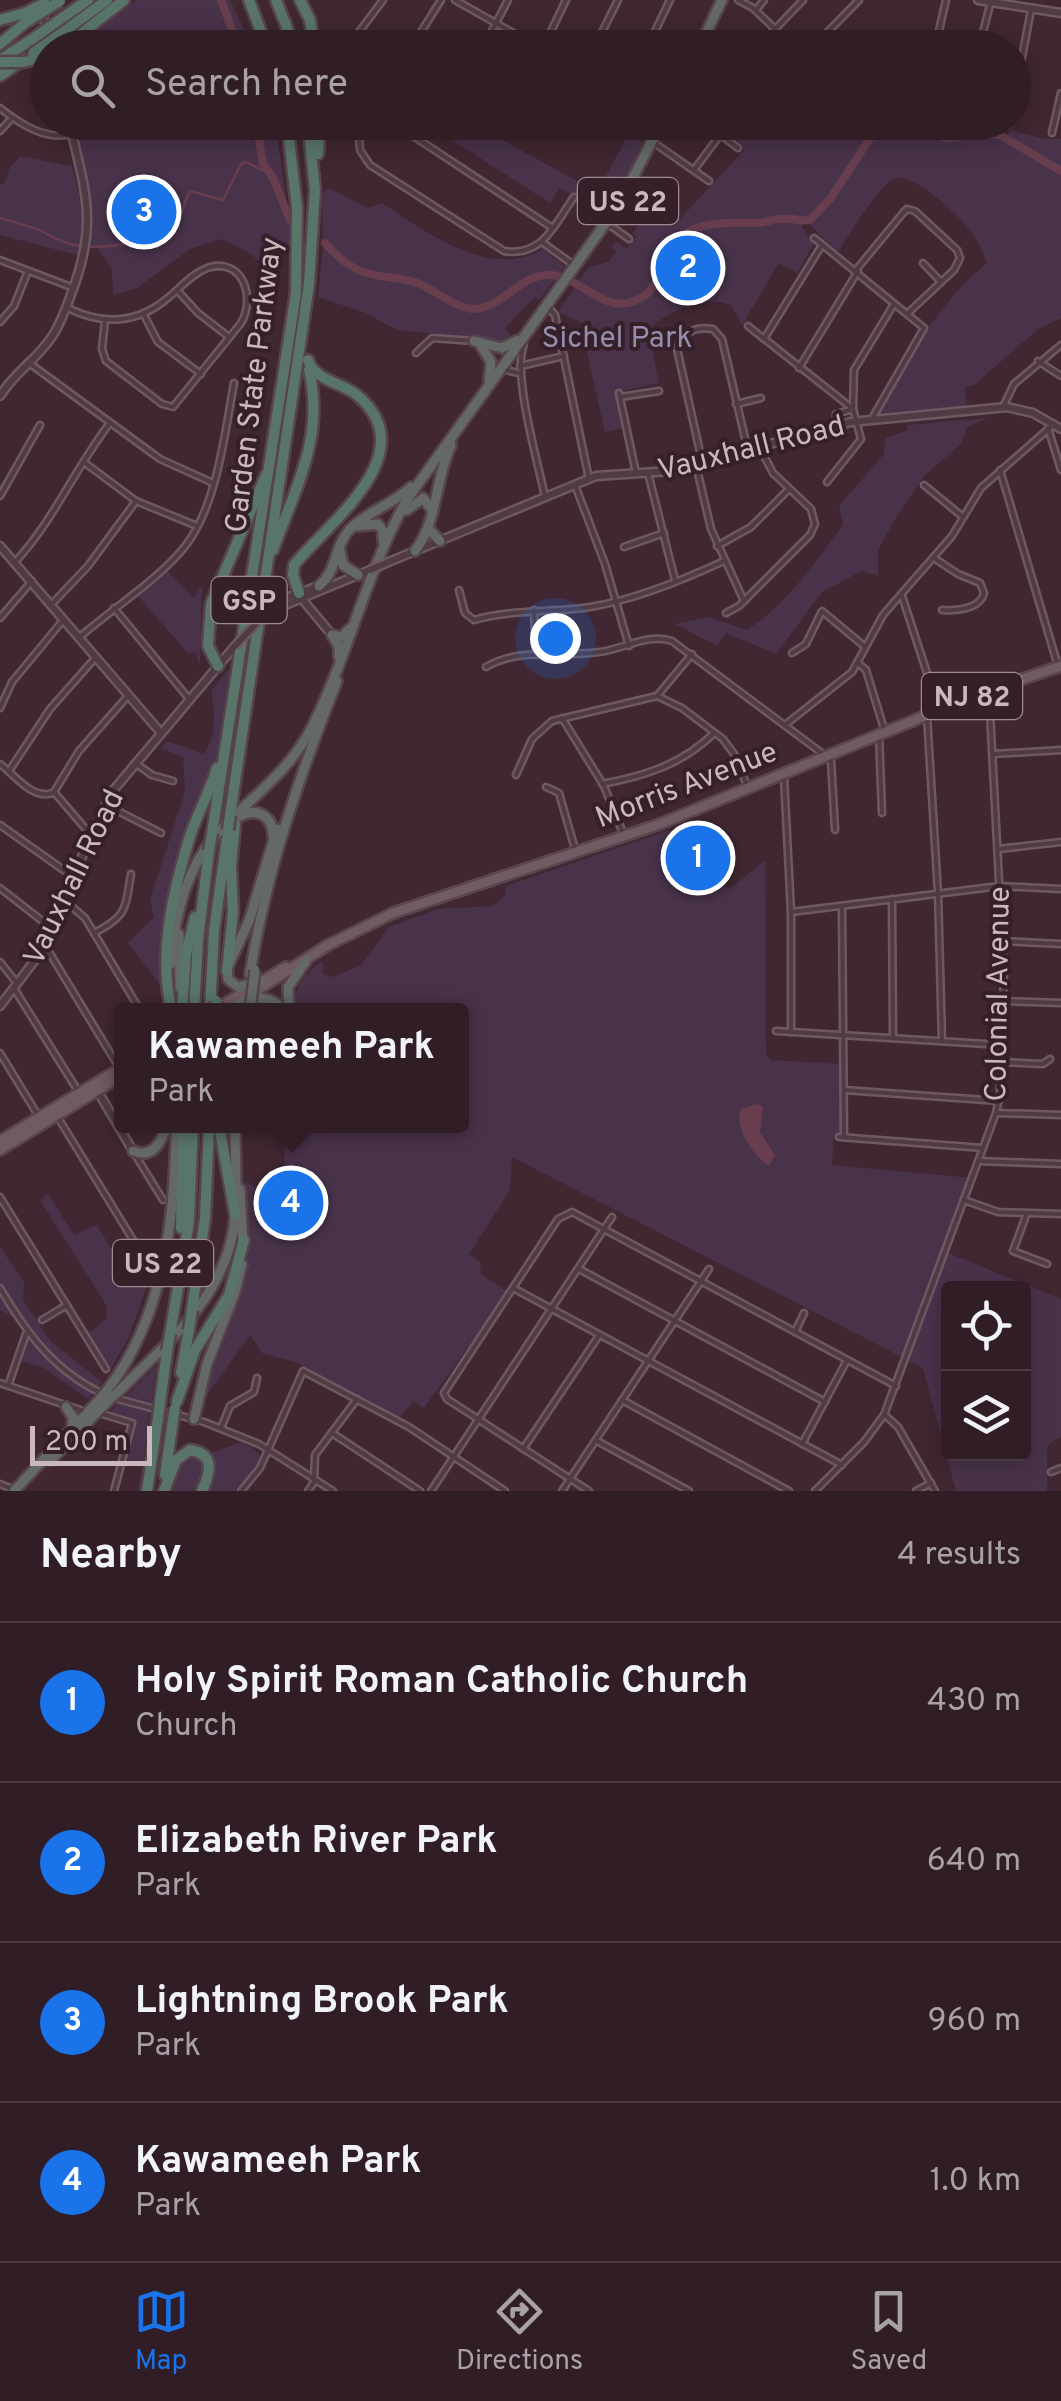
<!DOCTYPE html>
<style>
body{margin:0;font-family:Overpass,sans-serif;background:#3c2a32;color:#f1f3f6}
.controls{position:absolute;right:30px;bottom:30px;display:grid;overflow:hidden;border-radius:10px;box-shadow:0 5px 25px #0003}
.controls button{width:90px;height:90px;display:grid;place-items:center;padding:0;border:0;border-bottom:2px solid #4b3b43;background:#301d26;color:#f1f3f6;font:50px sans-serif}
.scale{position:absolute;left:30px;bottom:25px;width:122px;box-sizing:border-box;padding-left:10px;border:5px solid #cab8bf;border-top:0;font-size:28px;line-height:35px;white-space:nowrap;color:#cab8bf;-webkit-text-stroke:8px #352029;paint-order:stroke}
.you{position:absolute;left:555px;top:638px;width:35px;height:35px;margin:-25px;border:8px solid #fff;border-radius:50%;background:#1a73e8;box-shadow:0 0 0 15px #1a73e833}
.badge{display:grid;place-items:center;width:65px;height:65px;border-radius:50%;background:#1a73e8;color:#fff;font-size:32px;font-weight:700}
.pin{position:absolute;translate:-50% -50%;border:5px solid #fff;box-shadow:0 2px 10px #0006}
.popup{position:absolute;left:114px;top:1003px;width:355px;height:130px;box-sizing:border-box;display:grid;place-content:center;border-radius:10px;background:#301d26;filter:drop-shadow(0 2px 8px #0005);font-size:32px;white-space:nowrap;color:#a8a2a7}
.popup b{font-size:38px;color:#f1f3f6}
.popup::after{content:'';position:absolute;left:50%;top:100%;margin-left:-20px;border:20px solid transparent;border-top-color:#301d26}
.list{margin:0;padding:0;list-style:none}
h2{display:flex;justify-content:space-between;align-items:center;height:130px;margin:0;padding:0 40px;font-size:42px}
h2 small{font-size:32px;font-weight:400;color:#a8a2a7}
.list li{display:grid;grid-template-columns:65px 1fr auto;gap:30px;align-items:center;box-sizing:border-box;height:160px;padding:0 40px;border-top:2px solid #4b3b43}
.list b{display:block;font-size:38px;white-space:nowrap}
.list p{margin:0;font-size:32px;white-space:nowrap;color:#a8a2a7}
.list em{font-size:32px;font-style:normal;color:#a8a2a7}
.icon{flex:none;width:55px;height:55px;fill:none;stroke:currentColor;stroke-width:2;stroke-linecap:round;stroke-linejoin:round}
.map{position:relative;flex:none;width:1061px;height:1491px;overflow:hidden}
.search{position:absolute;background:#301d26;box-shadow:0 5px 25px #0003;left:30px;right:30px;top:30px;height:110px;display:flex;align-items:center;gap:25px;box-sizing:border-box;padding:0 35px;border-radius:55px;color:#a8a2a7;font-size:38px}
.sheet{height:770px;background:#301d26}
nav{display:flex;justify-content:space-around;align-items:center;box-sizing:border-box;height:140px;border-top:2px solid #4b3b43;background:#301d26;font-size:28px;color:#a8a2a7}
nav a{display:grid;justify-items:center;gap:5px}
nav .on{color:#1a73e8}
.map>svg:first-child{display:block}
.green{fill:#49334b;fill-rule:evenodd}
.water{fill:#683e4f}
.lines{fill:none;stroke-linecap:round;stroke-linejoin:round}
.stream{stroke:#683e4f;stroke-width:2.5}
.river{stroke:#683e4f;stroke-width:8}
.minor-casing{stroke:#6d5962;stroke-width:9}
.tertiary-casing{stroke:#6d5962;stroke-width:11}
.primary-casing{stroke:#59454d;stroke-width:14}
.trunk-casing{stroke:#57434c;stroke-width:14}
.motorway-casing{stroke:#57434c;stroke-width:15}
.minor{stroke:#503b44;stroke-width:4}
.tertiary{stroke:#503b44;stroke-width:6}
.primary{stroke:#705a63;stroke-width:9}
.trunk{stroke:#646866;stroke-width:9}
.motorway{stroke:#59756a;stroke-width:10}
.tertiary-bridge-casing{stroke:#6d5962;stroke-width:11;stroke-linecap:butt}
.trunk-bridge-casing{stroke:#57434c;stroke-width:14;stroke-linecap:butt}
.motorway-bridge-casing{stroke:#57434c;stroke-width:15;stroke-linecap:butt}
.tertiary-bridge{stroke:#503b44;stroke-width:6}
.trunk-bridge{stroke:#646866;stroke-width:9}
.motorway-bridge{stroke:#59756a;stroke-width:10}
.labels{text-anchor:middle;stroke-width:8;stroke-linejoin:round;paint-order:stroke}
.shield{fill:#352029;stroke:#9d8a92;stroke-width:2.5}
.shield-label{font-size:28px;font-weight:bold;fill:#cab8bf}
.park-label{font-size:30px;fill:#958dae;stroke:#352029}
.street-label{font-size:30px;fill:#cab8bf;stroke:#352029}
</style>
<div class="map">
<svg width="1061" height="1491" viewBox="0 0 1061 1491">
<rect width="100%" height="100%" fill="#402732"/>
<g class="green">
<path d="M137,0H230L252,47H76Z"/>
<path d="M69,123H275L289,218L290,249H278L275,276L251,254L222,239L190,249L137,288L113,295L112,269L96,246L77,255L0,235V184H4L9,169L20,156L72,166L82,207H88Z"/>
<path d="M426,123H471L597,192L629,134L643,143L627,176H619L597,211L560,188L550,203Z"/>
<path d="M746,123H1003L1000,135L1007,137L1010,130L1045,139H1061V318L1037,330L974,385L965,387L967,406L881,413L879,409C910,358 940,300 987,263C983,253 979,242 973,234C964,219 915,174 897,178C878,184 850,235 838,252L805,220L802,227L814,243L797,273L779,263L742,325L731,305C703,295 678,308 654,324L650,339L659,383L617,392L624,428L605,432L580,322L558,312L589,267L609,262L616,251L611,247L616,241L626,249L636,237L633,233L639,224L635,221L640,209L652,217L656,210L649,205L653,198L680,219L744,150L735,138Z"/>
<path d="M329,188L368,208L382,203C424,231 491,281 543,249L565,266L539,300L535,297L505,328L512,337L498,344L480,338L397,330L366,313L318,297L323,249L322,194Z"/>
<path d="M988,418L967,427L961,444L925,475L895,519L878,550V576L862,571L822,592L776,654L726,633L717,646L675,624L709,617L747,630C787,604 815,563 843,524L839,506L884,454L885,438L906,431L908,425Z"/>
<path d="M168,572L194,598L202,585L200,667L196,653L187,652L138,596Z"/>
<path d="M230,668L216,760L188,827L169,899L160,984L128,943L154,917L150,899L185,792L183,757L161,748L167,741L204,754C217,736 215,711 211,691Z"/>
<path d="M670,830L690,872L730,889L765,860L766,1054L771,1060L843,1064L844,1136H834L832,1165L973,1178L946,1252L1061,1299V1436L1047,1446V1491H956L923,1368L512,1157L510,1190L469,1254L480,1262L481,1274L508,1292L424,1408L413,1401L399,1419L295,1362L262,1353L250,1335L200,1405L241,1290L248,1254L246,1182L262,1191L284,1175L285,1145L292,1137L286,1126H461V1010H293C295,988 303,973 323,961V974L333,977L361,965L389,927L438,909L493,906L505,895L506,886ZM948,1288H1024V1454H948Z"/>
<path d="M48,1194L74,1235L97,1225L123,1268L125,1287L152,1271L128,1339L111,1368L88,1334L107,1318V1306L40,1200Z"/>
<path d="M0,1247L24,1282L23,1300L50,1341L102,1382L88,1399L44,1368L18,1360L27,1334L22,1322L0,1310Z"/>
<path d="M157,1365L139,1491H138L142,1466L127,1462L136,1421L109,1413Z"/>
<path d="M242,1442L256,1450L260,1457L254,1473L234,1491H172L175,1469L185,1456L208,1454Z"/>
</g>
<path class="water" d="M758,1104L763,1108L760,1132L775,1155L769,1166C753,1155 734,1129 741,1109Z"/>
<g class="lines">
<g class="stream">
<path d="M0,218C7,220 36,228 41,231C55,238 64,244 81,246"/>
<path d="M91,247C117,246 161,245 177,221C184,212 184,201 190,191L223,200L241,164L246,162L270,174"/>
</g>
<g class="river">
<path d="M221,0L239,48"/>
<path d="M256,122L263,163L274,180L290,220"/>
<path d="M907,122L946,138L984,133L1000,135L1061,171"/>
<path d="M325,243C336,255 346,265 361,271C380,279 401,276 420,284C436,291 458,310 476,309C505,306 521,273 551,275C579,277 601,309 628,303C665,295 656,258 677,239C699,220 732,223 758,223C766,223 772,219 780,219C790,217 800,222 810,220L830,199L881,122"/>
</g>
<g class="minor-casing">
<g id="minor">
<path d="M455,0L524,39L549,41L563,48"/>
<path d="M738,0L753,8L775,29"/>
<path d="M756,10L764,0"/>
<path d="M347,48L383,0"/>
<path d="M411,48L441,0"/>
<path d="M483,48L508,0"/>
<path d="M543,48L566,0"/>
<path d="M594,48L618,0"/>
<path d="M647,48L670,0"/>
<path d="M757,48L803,0"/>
<path d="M812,48L859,0"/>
<path d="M935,48L946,0"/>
<path d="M979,48L991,1"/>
<path d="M1014,99L1031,10"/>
<path d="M0,108C20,124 46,141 72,134"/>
<path d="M358,122L360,150L370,165L504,251C543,257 554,225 574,197"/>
<path d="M392,122L551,227"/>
<path d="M475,122L491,133L498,122"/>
<path d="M703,122L738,148"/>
<path d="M1008,125L1009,122"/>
<path d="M0,131L12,118"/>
<path d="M1052,133L1061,93"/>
<path d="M724,137L738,122"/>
<path d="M657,145L709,181"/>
<path d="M694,170L720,135"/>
<path d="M637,187L674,215"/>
<path d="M611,226L629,239"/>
<path d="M814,238L924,328L873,417"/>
<path d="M542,242L575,266"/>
<path d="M0,260L74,288"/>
<path d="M923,263L941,282"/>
<path d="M856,270L903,213L907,209L915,211L957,250L960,258L954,270L908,313"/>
<path d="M177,290L198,313L229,337"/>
<path d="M66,307C102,326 138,324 169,297C181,287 192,274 207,268C243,256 256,298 241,323L173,407L162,404L106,361L102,349L105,320"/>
<path d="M550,309L555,315L589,479"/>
<path d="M144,315L158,342L201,374"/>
<path d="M0,322L14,306L28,271"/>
<path d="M748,326L853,409L861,439L827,482"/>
<path d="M764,339L822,245"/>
<path d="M524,344C512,374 538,462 545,497"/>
<path d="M416,353L432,338L474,341"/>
<path d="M1038,361L1061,376"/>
<path d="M29,363L160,459L213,483"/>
<path d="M520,366L564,356"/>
<path d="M799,368L858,271"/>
<path d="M506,370L518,373"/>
<path d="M619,393L636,473"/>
<path d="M620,397L659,391"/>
<path d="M736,404L761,398"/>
<path d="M1004,405L1014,384L1061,345"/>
<path d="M853,409L854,370L894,304"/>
<path d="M835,425L836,414L853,409"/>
<path d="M1048,428L1061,470"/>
<path d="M702,461L677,349C683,332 695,326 713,329L722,339L748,451"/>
<path d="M85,463L136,501L197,526"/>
<path d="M696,465L711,529L744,601"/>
<path d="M1000,470L1058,666"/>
<path d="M648,473L675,580"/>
<path d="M575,485L605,564L629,646"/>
<path d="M924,485L963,517"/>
<path d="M0,496L40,425"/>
<path d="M717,546L751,527L789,489"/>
<path d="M624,547L664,533"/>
<path d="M934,558L958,574L980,583L984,593C980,609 957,611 942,610"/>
<path d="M16,561C54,520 75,468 110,423"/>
<path d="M459,590L465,613L474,620C512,609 551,613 590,607C635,600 683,580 724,561"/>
<path d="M902,596L939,710"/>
<path d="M52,604L88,566L136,501"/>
<path d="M114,608L190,700"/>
<path d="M534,610L536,655"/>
<path d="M726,613L739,606L810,535L815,524L811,509L773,473L760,448"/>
<path d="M0,618L32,581"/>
<path d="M81,636C112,609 162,577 186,545C217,505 225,432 234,383"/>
<path d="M792,653L806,644L822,611L864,646"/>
<path d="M858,663L866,670L885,732"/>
<path d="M486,667C522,645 570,660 610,650C630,645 652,634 672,641L831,760L835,830"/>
<path d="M657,696L692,654"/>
<path d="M0,708L12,682L64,619"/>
<path d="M927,716L938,893L942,1041"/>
<path d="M562,718L604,786L623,833"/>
<path d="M785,725L852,672L883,615L952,536L981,488L1054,424"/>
<path d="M879,734L882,813"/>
<path d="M993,754L1061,750"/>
<path d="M135,763L152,775L173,781"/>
<path d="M0,764C16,776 32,800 53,793"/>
<path d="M9,771L50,709L96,657"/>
<path d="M516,775L532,739L552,721L657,696L682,708L723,739L734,754L748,788"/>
<path d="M784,777L791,912V1032"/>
<path d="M602,784C645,776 683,764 714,733"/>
<path d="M546,787L559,793L575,849"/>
<path d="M54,792L79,751L127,697"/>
<path d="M54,792L90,834"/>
<path d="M108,806L161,833"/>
<path d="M0,825L72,876"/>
<path d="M999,849L1061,842"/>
<path d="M0,888L50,927"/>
<path d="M892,899L893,1038"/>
<path d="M64,900L85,918L140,1010"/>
<path d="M842,907L844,1137"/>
<path d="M791,912L1000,886L1061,889"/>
<path d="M94,933C127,916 125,910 131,874"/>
<path d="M1003,941L1061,944"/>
<path d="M43,942L118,1066"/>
<path d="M0,962L16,982"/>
<path d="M15,990L78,1091"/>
<path d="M1003,1001L1061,1003"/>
<path d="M776,1031L1002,1045"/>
<path d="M0,1053L39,1117"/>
<path d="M1001,1062L1043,1064L1050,1059"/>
<path d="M844,1090L999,1101"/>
<path d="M996,1113L1061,1115"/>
<path d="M57,1116L149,1266"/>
<path d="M839,1137L983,1148"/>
<path d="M134,1153L163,1200"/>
<path d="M978,1161L1061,1164"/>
<path d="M0,1197L106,1369"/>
<path d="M964,1200L998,1212L1061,1214"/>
<path d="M1027,1213L1013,1251L1047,1264"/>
<path d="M579,1269L825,1402"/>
<path d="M0,1288C26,1332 53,1370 101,1393"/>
<path d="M513,1288L842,1465"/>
<path d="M42,1320L67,1305"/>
<path d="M795,1332L804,1313"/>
<path d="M0,1383L83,1411"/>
<path d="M8,1386L26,1334"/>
<path d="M114,1398L204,1422L259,1444L333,1491"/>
<path d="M622,1400L789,1491"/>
<path d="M99,1413L132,1423L114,1491"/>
<path d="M886,1416L898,1427L935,1491"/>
<path d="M221,1428L230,1406L254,1392L257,1378"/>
<path d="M332,1433L420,1491"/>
<path d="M597,1441L689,1491"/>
<path d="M802,1444L847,1360"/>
<path d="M523,1449L598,1337"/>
<path d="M1051,1472L1061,1468"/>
<path d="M0,1484L15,1490"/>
<path d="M241,1491L260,1468L303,1371L409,1427L505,1491"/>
<path d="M308,1491L314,1482L315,1455L357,1399"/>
<path d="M431,1491L612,1217"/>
<path d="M562,1491L709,1269"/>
<path d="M589,1491L447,1399L444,1393L558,1219L572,1212L896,1386"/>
<path d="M815,1491L864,1442L884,1415L996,1113L1000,1093L1004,974L989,694"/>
<path d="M916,1491L931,1483"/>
</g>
</g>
<g class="tertiary-casing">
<g id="tertiary">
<path d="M39,0L51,48"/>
<path d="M978,0L1061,13"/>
<path d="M0,396C14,373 36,360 51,338C61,324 67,305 73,289C98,222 85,189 69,122"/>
<path d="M0,546L161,733"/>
<path d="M391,561L596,476L670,471L851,422L1007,407L1033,413L1061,429"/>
<path d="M302,599L332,635"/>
<path d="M270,610L286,598L321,585"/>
<path d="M266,613L370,570"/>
<path d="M0,1006L35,960L111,793L235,646"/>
<path d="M97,1090L133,1151"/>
</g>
</g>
<g class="primary-casing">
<g id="primary">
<path d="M214,1010L286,967"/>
<path d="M226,1010L328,945L393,913L660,824L981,693L1061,666"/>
<path d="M0,1141L121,1068"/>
<path d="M0,1150L121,1076"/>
</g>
</g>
<g class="trunk-casing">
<g id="trunk">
<path d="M699,48L722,0"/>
<path d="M474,341L502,348L518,340"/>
<path d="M480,344L491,362L489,380"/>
<path d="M407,510L423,498L432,510"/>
<path d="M358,526L378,524L383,531V541"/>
<path d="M429,529L440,541"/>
<path d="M340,550L343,565L358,575"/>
<path d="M415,551C438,521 435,479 451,445"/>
<path d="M319,586C338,570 334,546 350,529C367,512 393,504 411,487"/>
<path d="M339,657V647L332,635L342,637L349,629"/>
<path d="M240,816C257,807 273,816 273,836"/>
<path d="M179,934L180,988"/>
<path d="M171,964C174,920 185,871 215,836C247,800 287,775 311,729C349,655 366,571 408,498L618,206L662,122"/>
<path d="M250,974C266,872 299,777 337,681"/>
<path d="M261,981L238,987L228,979L227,968L249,921L277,829"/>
<path d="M239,1003C254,996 272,995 282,1010"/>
<path d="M289,1010L288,987L306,961"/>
<path d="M133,1151C153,1159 161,1142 167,1126"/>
<path d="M240,1189L243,1244"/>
<path d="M108,1389C165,1314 175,1217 176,1126"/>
<path d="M117,1393C166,1343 223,1300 234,1226C238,1193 235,1159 235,1126"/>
<path d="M66,1407L73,1417L72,1426"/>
<path d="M194,1419L207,1364L235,1292L242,1264"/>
<path d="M51,1460L107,1402"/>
<path d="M14,1491L100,1399"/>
</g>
</g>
<g class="motorway-casing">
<g id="motorway">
<path d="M249,0L267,48"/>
<path d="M276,0L283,18"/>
<path d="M300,0L310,20L314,48"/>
<path d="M62,18L88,0"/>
<path d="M0,20L25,13"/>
<path d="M285,22L293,48"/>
<path d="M66,30L107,0"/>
<path d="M0,44L26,22"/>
<path d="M63,48L124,0"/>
<path d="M0,60L31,40"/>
<path d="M0,76L24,59"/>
<path d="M318,154L320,122"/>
<path d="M273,550C295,489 325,437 309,370"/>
<path d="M299,593L293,575L294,565C328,523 426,453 357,395C341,382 315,381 308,360"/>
<path d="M218,666L208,646L211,604L266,475"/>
<path d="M230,815L309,284L315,190L308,122"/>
<path d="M212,833L296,293L297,208L287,122"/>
<path d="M227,971L233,912L231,866L235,824"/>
<path d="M171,1008C158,953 174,887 191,833C199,811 210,791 217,768"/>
<path d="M182,1010L186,954L195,917"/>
<path d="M194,1010L198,939L209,851"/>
<path d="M210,1010L214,931L228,830"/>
<path d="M219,1126L235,1214"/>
<path d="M181,1228L183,1126"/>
<path d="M192,1310L205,1218L209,1126"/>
<path d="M170,1334L189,1222L193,1126"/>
<path d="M181,1373L189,1330"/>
<path d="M177,1401L195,1350L229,1295L244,1240"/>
<path d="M160,1402L167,1351"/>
<path d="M165,1475L173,1420"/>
<path d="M147,1491L158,1418"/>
<path d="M164,1491L176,1460L190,1450C216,1454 210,1473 202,1491"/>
</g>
</g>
<use href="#minor" class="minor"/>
<use href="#tertiary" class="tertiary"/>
<use href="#primary" class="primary"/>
<use href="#trunk" class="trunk"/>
<use href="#motorway" class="motorway"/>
<g class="tertiary-bridge-casing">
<g id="tertiary-bridge">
<path d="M370,570L391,561"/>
<path d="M235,646L266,613"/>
</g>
</g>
<g class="trunk-bridge-casing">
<g id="trunk-bridge">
<path d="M250,1010L255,970"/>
<path d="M100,1399L108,1389"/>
<path d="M107,1402L117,1393"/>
</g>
</g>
<g class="motorway-bridge-casing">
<g id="motorway-bridge">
<path d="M25,13L45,3"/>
<path d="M26,22L60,1"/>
<path d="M31,40L62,18"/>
<path d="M33,53L66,30"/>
<path d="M0,62H24L48,56"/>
<path d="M228,830L230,815"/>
<path d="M209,851L212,833"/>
<path d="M216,1001V1010"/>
<path d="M189,1330L192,1310"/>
<path d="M167,1351L170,1334"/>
<path d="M158,1418L160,1402"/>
<path d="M173,1420L175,1408"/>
</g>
</g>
<use href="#tertiary-bridge" class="tertiary-bridge"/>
<use href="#trunk-bridge" class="trunk-bridge"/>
<use href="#motorway-bridge" class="motorway-bridge"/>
</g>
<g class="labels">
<g class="shield">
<rect x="578" y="178" width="100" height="46" rx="8"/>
<rect x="211.5" y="577" width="75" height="46" rx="8"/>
<rect x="922" y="673" width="100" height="46" rx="8"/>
<rect x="113" y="1240" width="100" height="46" rx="8"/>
</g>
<g class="shield-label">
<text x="628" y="211">US 22</text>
<text x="249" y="610">GSP</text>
<text x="972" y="706">NJ 82</text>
<text x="163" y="1273">US 22</text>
</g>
<g class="park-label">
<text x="617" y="347">Sichel Park</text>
</g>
<g class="street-label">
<text transform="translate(253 385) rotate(-83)" y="10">Garden State Parkway</text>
<text transform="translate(751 447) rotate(-14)" y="10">Vauxhall Road</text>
<text transform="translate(686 784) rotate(-21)" y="10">Morris Avenue</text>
<text transform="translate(73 877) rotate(-64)" y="10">Vauxhall Road</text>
<text transform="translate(997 994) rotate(-89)" y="10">Colonial Avenue</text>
</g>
</g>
</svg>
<div class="controls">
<button><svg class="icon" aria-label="locate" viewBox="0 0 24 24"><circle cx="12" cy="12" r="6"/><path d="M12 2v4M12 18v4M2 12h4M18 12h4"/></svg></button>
<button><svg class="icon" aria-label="layers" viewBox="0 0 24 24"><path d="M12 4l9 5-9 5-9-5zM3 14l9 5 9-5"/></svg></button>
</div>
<div class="scale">200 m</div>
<div class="you"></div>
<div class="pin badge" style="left:698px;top:858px">1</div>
<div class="pin badge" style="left:688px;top:268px">2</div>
<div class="pin badge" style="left:144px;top:212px">3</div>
<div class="pin badge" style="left:291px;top:1203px">4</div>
<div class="popup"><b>Kawameeh Park</b>Park</div>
<div class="search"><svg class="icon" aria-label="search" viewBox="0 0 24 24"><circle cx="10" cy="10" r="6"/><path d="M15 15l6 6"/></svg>Search here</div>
</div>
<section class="sheet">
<h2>Nearby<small>4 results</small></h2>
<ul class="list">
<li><span class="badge">1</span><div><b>Holy Spirit Roman Catholic Church</b><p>Church</p></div><em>430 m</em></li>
<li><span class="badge">2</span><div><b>Elizabeth River Park</b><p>Park</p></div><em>640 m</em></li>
<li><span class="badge">3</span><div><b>Lightning Brook Park</b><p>Park</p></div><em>960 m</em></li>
<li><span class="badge">4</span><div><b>Kawameeh Park</b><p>Park</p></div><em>1.0 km</em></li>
</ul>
</section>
<nav>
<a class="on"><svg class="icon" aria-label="map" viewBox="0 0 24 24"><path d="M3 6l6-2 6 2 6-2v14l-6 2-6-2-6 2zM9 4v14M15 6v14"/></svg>Map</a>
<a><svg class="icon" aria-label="directions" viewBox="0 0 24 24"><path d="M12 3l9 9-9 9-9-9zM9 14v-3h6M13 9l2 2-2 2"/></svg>Directions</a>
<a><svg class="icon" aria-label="saved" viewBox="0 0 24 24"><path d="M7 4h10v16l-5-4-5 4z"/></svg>Saved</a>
</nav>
